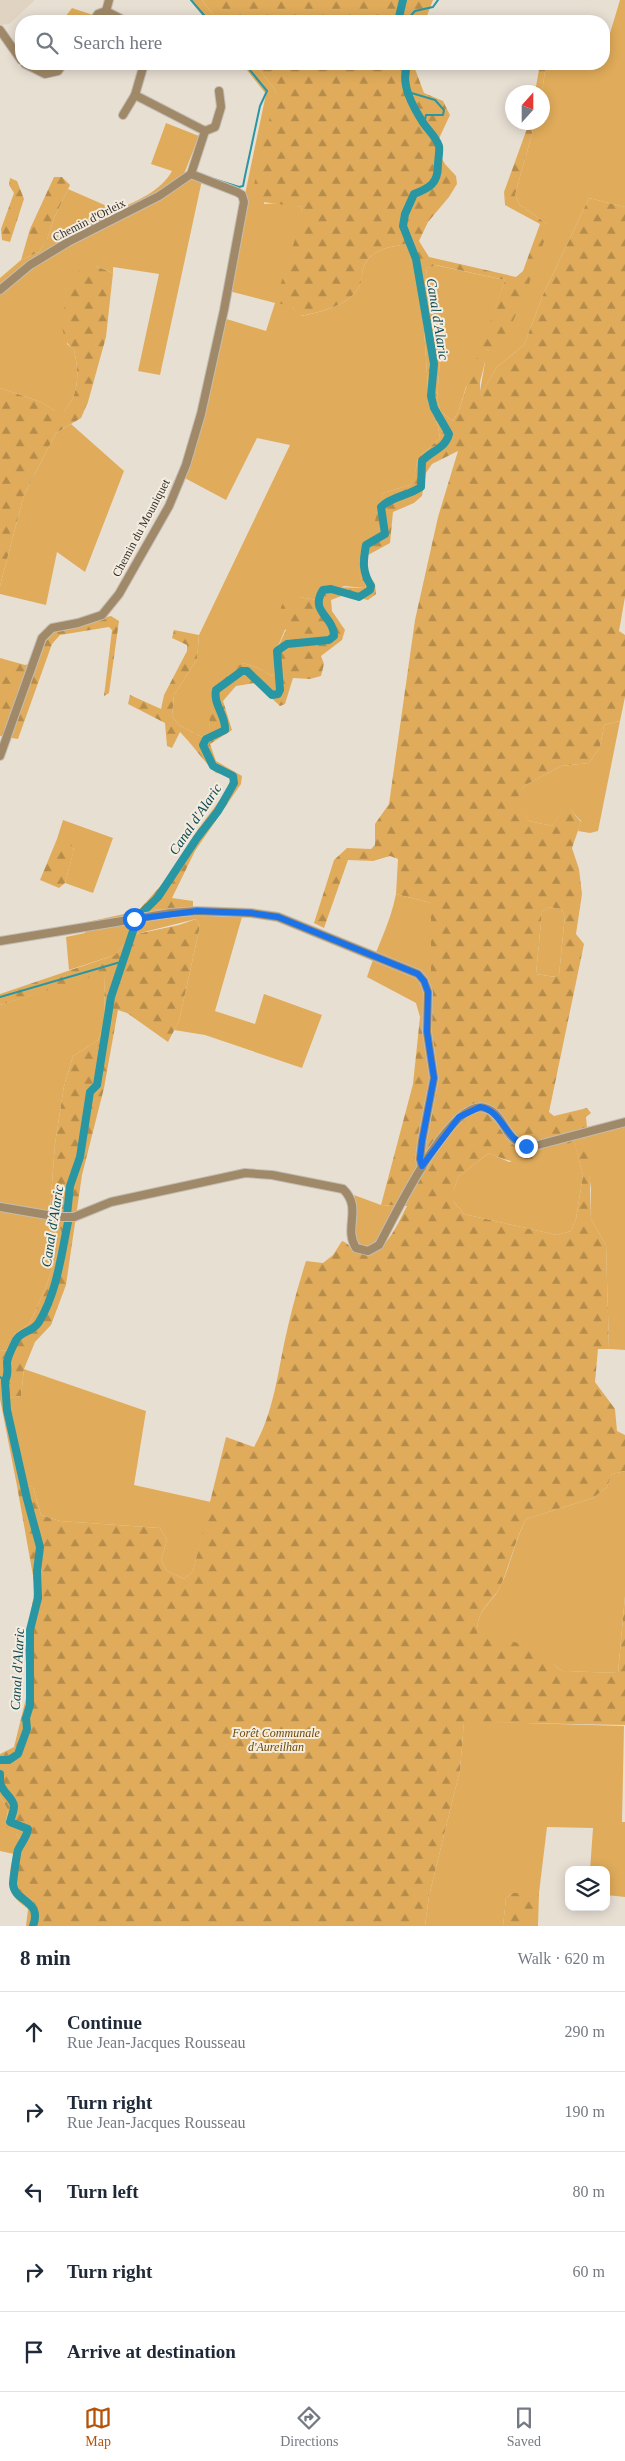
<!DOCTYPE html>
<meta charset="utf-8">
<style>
body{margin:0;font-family:"Times New Roman",serif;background:#f6f6f7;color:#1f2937}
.controls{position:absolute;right:15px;bottom:15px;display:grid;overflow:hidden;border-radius:10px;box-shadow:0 2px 12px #0003}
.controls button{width:45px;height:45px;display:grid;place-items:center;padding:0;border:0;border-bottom:1px solid #e0e1e3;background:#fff;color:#1f2937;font:25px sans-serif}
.compass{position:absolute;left:505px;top:85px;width:45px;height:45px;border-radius:50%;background:#fff;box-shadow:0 2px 12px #0003;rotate:21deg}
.stop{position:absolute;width:15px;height:15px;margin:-11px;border:4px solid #1a73e8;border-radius:50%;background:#fff}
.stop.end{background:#1a73e8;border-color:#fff;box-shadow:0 1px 5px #0008}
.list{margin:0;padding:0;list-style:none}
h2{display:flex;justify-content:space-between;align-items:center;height:65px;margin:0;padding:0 20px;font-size:21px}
h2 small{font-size:16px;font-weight:400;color:#747a83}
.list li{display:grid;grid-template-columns:32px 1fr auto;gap:15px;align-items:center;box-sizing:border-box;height:80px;padding:0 20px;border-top:1px solid #e0e1e3}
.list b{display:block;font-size:19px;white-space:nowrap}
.list p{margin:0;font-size:16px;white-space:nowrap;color:#747a83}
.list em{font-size:16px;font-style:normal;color:#747a83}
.icon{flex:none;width:28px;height:28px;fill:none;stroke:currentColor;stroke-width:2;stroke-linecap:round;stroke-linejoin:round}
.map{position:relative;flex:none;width:625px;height:1926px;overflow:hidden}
.search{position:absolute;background:#fff;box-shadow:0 2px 12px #0003;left:15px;right:15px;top:15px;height:55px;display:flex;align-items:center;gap:12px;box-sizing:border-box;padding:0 18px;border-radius:20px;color:#747a83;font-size:19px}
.sheet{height:465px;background:#fff}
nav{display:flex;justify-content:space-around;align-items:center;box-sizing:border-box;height:70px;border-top:1px solid #e0e1e3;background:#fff;font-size:14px;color:#747a83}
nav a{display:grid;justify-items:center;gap:2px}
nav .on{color:#b45309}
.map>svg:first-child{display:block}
.built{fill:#e0d3c1}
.green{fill:#e0ac5b}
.forest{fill:url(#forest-firs);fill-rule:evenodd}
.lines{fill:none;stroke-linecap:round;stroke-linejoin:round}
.stream{stroke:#2996a4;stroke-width:2}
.canal{stroke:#2996a4;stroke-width:8}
.street-casing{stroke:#c3bcb1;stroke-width:10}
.street{stroke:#a08968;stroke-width:8}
.route{stroke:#1a73e8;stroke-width:6}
.labels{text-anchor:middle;stroke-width:4;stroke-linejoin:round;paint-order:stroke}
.street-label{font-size:12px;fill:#312e29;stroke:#f5ece0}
.park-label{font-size:12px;font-style:italic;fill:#6d4a04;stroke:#f5ece0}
.water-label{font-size:14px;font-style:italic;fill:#0c4a52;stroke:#f5ece0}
</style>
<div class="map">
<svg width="625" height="1926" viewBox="0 0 625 1926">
<defs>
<pattern id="forest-firs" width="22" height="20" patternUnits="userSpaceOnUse" patternTransform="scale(1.25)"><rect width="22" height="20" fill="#e0ac5b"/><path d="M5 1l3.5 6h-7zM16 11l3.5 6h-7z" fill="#b68c4b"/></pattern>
</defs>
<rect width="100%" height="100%" fill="#e8dfd3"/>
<path class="built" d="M0,0H35L9,24L0,25Z"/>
<g class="green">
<path d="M190,0H202L218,21H207Z"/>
<path d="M620,0H625V207L589,198L543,295L524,345L497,367L479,397L485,362L466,387L459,410L453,421L441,412L437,400L441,347L425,284L427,268L435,265L505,280L483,346L489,351L547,224L520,205L515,195L535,123L542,122V92L546,64H604V40H608Z"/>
<path d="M72,8L93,15L89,21H62Z"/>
<path d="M242,64H255L276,91L264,204L280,203L302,207L292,307L301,316C320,312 350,306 360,285C363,280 361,272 364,266C371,249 390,247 406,244L414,261L424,328L429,405L438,426L440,438L418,458L414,478L410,485L383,493C379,503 379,513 375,523C368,546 359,550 360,578L366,584L365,588L344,586L317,600L299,597L275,653V673L272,676L258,668L243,663L210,719L209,733L202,737L179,725L172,716L174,695L197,659L199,635L290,445L257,438L226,500L179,475L194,431L220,317L266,331L275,303L225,290L266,94Z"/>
<path d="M166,123L199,136L184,174L202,180L160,375L138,371L159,274L113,267V273L95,266L67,344L74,350C79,372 80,394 64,411H55L41,402L0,388V278L21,260L39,252L47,240L54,218L68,189L116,210C137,201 161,191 172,171L151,164Z"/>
<path d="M71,424L124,471L85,572L57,552L46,605L0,594V586L24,495L56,433Z"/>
<path d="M620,721L598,831L590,833L578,831L581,821L566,805L552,826L529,821L515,802L524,786L561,766L589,763L600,747L604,725Z"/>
<path d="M63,820L113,838L93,893L65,883L74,849L63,839H57Z"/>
<path d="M396,894L431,903V1010L420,1017L416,1003L367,977C376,948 390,925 396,894Z"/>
<path d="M193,907L244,910L215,1011L255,1024L264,994L322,1015L302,1068L205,1035L174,1030L179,1021L200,926L196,919L132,935L115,955L69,970L66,937L85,933L87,922L138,911Z"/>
<path d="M549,907L561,909L565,915L559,975L556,977L536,974L542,912Z"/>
<path d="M104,972L105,1022L98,1040L73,1056L64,1086L55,1144L50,1209L57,1220L63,1237L46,1287L30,1323L15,1334L6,1351L0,1350V1005Z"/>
<path d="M625,1118V1350L609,1349L606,1245L591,1219V1189L584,1136L587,1127Z"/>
<path d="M574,1140L583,1175L576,1219L571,1231L557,1235L464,1214L453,1201V1191L459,1176L489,1153L509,1162Z"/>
<path d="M354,1195L381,1205L398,1206L377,1243L368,1246L361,1245C348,1233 359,1210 354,1195Z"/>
<path d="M24,1369L146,1411L134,1485L211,1502L193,1571L184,1579L167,1571L161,1560L167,1540L160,1528L60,1521L41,1515L33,1487L17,1486L0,1399L21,1396Z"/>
<path d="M625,1471V1596L618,1673L562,1671L554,1665L477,1633C477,1607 492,1605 501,1585C511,1564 515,1540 526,1519L593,1498L607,1487L612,1474Z"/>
<path d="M464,1721L624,1726L622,1822H625V1897L606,1895V1870H590L593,1828L547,1827L539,1893H513L506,1898L503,1926H425L429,1896L460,1770Z"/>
<path d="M0,1796L8,1810L6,1821L20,1839L14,1854L0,1851Z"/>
</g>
<g class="forest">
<path d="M202,0H433L425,21H218Z"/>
<path d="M255,64H416L415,69L424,93L443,101L450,115L435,147L445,164L456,176L457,184L449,197L428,222L419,241L429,257L516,277L523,271L540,224L505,205L504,192L529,123H535L515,195L520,205L547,224V233L526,292L501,348L489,351L482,346L505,280L436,265L427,268L425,284L441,347L437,400L441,412L453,421L459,410L475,360L481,355L485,362L480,382V395L497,367L524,345L543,295L589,198L625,207V597L619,631L625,635V697L620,721L604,725L600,747L589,763L561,766L524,786L516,802L529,821L552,826L566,804L581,822L572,848L579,869L582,894L576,934L584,944L549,1112L554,1116L587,1108L591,1113L586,1117L587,1127L584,1136L589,1154L591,1219L606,1245L609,1349H598L595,1382L615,1409L617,1431L625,1435V1471L612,1474L607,1487L593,1498L526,1519C515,1540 510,1564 501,1585C492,1604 477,1607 477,1633L547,1650L554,1665L562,1671L618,1673L625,1596V1725L464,1722L460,1770L429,1896L425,1926H26L28,1909C23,1905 16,1900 13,1895C5,1880 13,1853 20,1839L16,1834L6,1827L8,1810L0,1796V1754L14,1747L28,1690L25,1650L35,1587L17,1486L33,1487L41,1515L60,1521L160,1528L167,1540L161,1560L167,1571L184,1579L193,1571L226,1437L254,1447C272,1416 277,1379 284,1344C290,1316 297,1289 306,1261L323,1263L333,1255L342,1241C349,1243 353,1252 361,1253C385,1258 398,1222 407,1206L381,1205L413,1084L420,1017L431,1010V903L396,894L398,859L390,856L373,861L348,860L324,928L314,923L334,860L347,848L371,849L375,845V824L389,804L415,620L438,517L458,451L432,464L426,473L422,496L414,503L393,512L390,543L368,555L367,572L375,584L376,594L368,600L344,595L331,600L332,611L345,630L342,640L321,656L324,664L321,676L310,679L293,678L285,704L280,706L255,683L236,686L223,701L232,730L210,744L216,761L242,776L241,784L195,851L172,898L193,901V907L138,911L163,883L199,828L225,793L231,779L224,774L216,773C203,761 193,745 180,732L172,748L167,746L165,723L128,704L130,695L161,709L164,695L187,651V645L172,638L174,630L199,635L197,659L174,695L172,716L179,725L202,737L209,733C212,695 206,685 243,663L258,668L272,676L275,673V653L286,630L280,624L281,607L286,598L299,597L317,600L334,587L365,588L366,584L360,578V542C381,522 373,516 383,493L410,485L414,477L418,458L440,438L438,426L429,405L424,328L414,261L406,244C390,247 371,249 364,266C361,272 363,280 360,285C350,306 320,312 300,316L292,307L275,302L299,227L302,207L255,201L254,185L276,91ZM549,907L561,909L565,915L559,975L555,977L536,974L542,912ZM574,1141L583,1175L576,1219L571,1231L557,1235L464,1214L453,1201V1191L459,1176L489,1153C532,1173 536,1156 574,1141Z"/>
<path d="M540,64H546L542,92H535Z"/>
<path d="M54,177H62L70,185L54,218L47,240L39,252L21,260L30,229Z"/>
<path d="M10,178L17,181L24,199L10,242L2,240L1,229L14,193L9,185Z"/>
<path d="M95,266L113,273L106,337L88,402L81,418L56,433L24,495L0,586V388L41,402L55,411H64C80,394 79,372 74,350C50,331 69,291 80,268Z"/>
<path d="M111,616L119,621L109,693L104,696L112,630L109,627L60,635L52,644L18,739L0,736V658L25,665L35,662L45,642L57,629Z"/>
<path d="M66,833L74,850L65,883L59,888L40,880L57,839H63Z"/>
<path d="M196,919L200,926L179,1021L168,1042L127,1013L118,1010L104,1088L82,1175L66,1285L51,1325L35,1342L24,1369L21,1396L0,1399V1350L6,1351L15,1334L30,1323L46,1287L63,1237L57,1220L50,1209L55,1144L64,1086L73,1056L98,1040L105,1022L104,973L0,1005V994L115,955L132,935L179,925Z"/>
<path d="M513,1893H539L538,1926H503L506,1898Z"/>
</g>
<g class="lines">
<g class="stream">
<path d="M191,0L209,21"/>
<path d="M406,21L415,11L433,7L438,0"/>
<path d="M408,92L435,100L444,110L443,115H426L424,124"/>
<path d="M214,179L239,187L243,186L245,176L260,106L267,91L245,64"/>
<path d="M0,997L124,961"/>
<path d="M0,1377L5,1381"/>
</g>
<g class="canal">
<path d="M398,21L403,0"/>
<path d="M0,1760H9L18,1754L27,1729L26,1718L30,1705V1630L38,1598L37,1571L40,1547L27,1499L7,1410L5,1381C9,1374 7,1369 7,1362C8,1356 13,1346 16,1340C21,1331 33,1332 39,1322C57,1292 61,1256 68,1222L67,1215L70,1186L80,1157L90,1092L97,1085L111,997L136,922L139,916L158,897L197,838L218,811L234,783L233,776L213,766L203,745L206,739L225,730C226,715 213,705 216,690L242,671H247L272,695L278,694L280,690L277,651L287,644L329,640L334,636C334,616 309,612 323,590L331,589L359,597L370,590L371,586C362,571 363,562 366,545L385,534L381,507C392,496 408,496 421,487L422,461C432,450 445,449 449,434L434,408L431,396L434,364L416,259L403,226L405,214L414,194C430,188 438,183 438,165C438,159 440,151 439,146C436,137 429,131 424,124C413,107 399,83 408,64"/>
<path d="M0,1774V1780"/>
<path d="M0,1782C2,1793 13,1797 14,1806C14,1812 11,1817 10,1822L28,1829C27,1837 21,1843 18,1850C17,1852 13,1881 13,1884C14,1902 43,1900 33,1926"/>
</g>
<g class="street-casing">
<g id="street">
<path d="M106,11L125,21"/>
<path d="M93,21L98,14L106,11L109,0"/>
<path d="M0,30L21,60"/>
<path d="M25,64L45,74L58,71L63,64"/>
<path d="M135,95L205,131L191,174"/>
<path d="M123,115L135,95L144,64"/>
<path d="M205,131L215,127L221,107L219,91"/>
<path d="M0,290L30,265L68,242L159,196L191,174"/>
<path d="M0,756L42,638L52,628L78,623L102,615L119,594L169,506L186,465L201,414L224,310L244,202L242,195L237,192L191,174"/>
<path d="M0,941L171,913L197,911L251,913L278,917L418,974L424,981L428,992L427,1032L434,1078L422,1141L420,1159L422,1167"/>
<path d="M0,1207L59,1217H74L111,1202L245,1173L272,1175L343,1189C363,1208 343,1228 356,1248L368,1251L379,1245C393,1219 451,1097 485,1108C507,1114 503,1146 534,1146L625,1122"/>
</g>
</g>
<use href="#street" class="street"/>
</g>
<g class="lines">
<path class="route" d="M134,919L197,911L251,913L278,917L418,974L424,981L428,992L427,1032L434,1078L422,1141L420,1159L422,1166L459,1117L480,1107C503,1111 504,1138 526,1146"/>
</g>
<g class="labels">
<g class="street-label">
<text transform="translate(89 220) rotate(-27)" y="4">Chemin d'Orleix</text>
<text transform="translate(141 528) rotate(-62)" y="4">Chemin du Mouniquet</text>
</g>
<g class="park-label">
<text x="276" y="1737">Forêt Communale<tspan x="276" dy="14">d'Aureilhan</tspan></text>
</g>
<g class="water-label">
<text transform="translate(438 319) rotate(81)" y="5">Canal d'Alaric</text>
<text transform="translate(195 819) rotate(-56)" y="5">Canal d'Alaric</text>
<text transform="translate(52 1226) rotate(-81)" y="5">Canal d'Alaric</text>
<text transform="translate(17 1669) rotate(-87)" y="5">Canal d'Alaric</text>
</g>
</g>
</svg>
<div class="controls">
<button><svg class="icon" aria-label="layers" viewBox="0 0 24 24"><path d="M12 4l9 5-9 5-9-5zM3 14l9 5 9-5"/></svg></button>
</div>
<svg class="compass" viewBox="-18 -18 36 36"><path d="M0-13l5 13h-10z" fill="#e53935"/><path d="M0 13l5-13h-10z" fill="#747a83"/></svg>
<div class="stop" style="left:134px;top:919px"></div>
<div class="stop end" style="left:526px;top:1146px"></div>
<div class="search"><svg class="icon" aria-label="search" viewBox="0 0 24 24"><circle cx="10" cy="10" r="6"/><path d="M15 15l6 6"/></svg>Search here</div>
</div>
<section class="sheet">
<h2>8 min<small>Walk · 620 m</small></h2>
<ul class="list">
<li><svg class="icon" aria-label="ahead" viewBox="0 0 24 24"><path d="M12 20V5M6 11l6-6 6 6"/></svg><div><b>Continue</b><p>Rue Jean-Jacques Rousseau</p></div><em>290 m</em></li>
<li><svg class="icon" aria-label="right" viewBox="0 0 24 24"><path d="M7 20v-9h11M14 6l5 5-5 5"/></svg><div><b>Turn right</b><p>Rue Jean-Jacques Rousseau</p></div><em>190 m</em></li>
<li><svg class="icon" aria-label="left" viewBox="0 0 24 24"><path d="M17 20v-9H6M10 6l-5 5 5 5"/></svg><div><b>Turn left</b></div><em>80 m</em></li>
<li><svg class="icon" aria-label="right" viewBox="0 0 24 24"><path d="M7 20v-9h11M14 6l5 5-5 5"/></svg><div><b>Turn right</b></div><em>60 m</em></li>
<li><svg class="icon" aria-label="arrive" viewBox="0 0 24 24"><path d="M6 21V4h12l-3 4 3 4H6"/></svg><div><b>Arrive at destination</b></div></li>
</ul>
</section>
<nav>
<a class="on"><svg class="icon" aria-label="map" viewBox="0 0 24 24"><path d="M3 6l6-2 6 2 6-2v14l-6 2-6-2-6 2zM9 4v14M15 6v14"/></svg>Map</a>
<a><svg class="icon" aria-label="directions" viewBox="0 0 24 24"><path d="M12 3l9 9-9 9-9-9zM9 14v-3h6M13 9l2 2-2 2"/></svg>Directions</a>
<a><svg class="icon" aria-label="saved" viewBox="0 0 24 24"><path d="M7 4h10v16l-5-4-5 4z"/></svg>Saved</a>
</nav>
